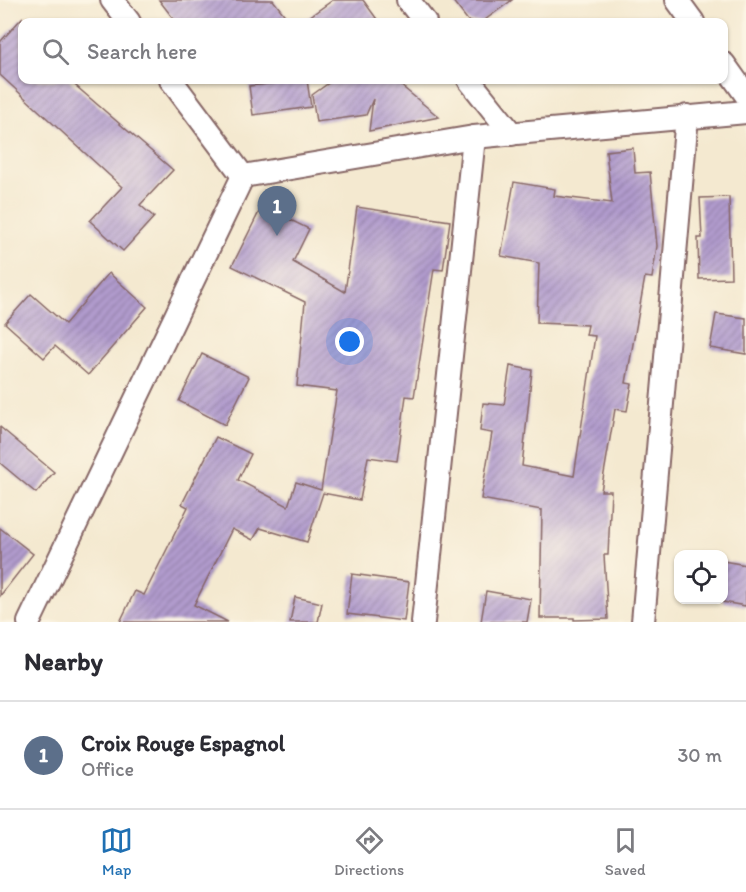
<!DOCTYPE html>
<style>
body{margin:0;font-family:Itim,sans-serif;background:#f7f7f7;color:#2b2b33}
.controls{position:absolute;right:18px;bottom:18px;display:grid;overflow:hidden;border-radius:12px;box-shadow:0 2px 4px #0004}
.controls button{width:54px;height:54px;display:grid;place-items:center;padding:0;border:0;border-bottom:2px solid #e1e1e2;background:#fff;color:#2b2b33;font:30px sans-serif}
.you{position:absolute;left:350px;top:342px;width:21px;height:21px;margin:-15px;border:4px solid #fff;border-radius:50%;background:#1a73e8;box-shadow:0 0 0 9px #1a73e833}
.badge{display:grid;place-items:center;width:39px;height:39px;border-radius:50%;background:#1f6fb2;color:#fff;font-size:20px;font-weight:700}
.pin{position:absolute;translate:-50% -50px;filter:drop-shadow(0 2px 3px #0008)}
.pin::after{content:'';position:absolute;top:32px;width:21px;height:18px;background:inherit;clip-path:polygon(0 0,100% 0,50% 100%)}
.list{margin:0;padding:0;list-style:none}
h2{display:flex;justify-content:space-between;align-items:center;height:78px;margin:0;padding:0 24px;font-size:26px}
h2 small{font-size:20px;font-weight:400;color:#7c7c81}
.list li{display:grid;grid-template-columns:39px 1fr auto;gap:18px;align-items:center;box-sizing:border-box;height:108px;padding:0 24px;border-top:2px solid #e1e1e2}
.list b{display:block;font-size:22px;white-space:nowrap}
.list p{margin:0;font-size:20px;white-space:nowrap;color:#7c7c81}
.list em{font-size:20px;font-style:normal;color:#7c7c81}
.icon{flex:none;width:33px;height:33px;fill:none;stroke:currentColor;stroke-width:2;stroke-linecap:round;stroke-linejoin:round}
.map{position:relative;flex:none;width:746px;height:622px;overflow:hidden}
.search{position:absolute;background:#fff;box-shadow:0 2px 4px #0004;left:18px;right:18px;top:18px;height:66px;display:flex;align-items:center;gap:15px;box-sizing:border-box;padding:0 21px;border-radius:12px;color:#7c7c81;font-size:22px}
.sheet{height:186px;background:#fff}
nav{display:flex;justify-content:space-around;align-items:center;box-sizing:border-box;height:84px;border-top:2px solid #e1e1e2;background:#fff;font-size:16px;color:#7c7c81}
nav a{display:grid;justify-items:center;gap:3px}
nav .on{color:#1f6fb2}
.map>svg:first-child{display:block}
.building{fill:url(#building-hatch)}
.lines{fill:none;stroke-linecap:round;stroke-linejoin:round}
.street-casing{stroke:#866665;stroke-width:26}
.street{stroke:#fff;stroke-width:22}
</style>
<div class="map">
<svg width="746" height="622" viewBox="0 0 746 622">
<defs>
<pattern id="building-hatch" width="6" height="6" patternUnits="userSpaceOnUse" patternTransform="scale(1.5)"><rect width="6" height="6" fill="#b19bcd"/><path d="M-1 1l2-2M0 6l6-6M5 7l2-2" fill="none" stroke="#927ea7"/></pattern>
</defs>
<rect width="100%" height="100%" fill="#fcf5e5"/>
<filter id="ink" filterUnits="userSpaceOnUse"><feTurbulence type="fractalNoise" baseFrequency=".0167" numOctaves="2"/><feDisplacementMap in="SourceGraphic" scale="12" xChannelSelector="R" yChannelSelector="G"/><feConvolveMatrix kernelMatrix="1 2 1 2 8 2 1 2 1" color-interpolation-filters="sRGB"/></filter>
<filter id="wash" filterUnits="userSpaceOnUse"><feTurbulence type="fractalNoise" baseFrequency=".008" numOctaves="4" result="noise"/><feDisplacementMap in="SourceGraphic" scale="24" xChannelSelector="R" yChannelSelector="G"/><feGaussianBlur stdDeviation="1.35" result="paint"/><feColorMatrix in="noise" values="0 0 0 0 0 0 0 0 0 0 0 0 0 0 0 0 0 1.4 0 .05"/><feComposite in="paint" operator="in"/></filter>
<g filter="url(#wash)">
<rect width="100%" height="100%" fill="#f4e9d0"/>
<g id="blocks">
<g class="building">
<path d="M159,0H273L290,22H176Z"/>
<path d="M333,0H363L379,22H302Z"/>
<path d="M452,0H512L482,22H469Z"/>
<path d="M22,18V80H69L173,170L140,205L154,217L123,251L90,221L122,187L0,75V42Z"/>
<path d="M307,80L311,107L253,115L249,86Z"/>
<path d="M333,80H394L439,117L369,131L373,99L366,115L316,122L312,95Z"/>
<path d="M633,148L635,173L650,172L657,246L652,278L645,277L626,383L632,384L627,411L615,409L601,491H611L608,555H604L608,619L574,620V618H540L542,510L481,499L492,433L480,431L483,403L504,405L510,366L532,370L522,466L574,476L595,336L586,335L588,325L537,323L539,263L501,256L514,182L555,189L554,196L612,203L606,151Z"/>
<path d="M729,197L731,278L699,279L698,238H702L700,198Z"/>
<path d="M262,206L309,229L293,262L345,292L357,207L450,221L443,270L434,269L414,397L406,396L397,461L368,457L360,500L323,493L307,542L260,528L253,540L232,529L194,605L228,622H120L135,591L144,595L188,507L182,504L216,437L251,454L238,480L288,506L296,482L321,490L337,391L297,386L305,302L232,266Z"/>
<path d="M109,273L147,307L88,375L55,346L44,358L5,323L31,294L65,324Z"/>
<path d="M716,314L746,318V354L710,348Z"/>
<path d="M202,354L249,377L225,425L179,401Z"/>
<path d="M0,427L54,472L36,493L0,463Z"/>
<path d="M0,528L33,554L0,596Z"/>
<path d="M723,561L746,565V606L723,602Z"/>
<path d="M352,574L409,582L404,621L347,614Z"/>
<path d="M486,591L531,599L527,622H481Z"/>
<path d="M295,597L322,603L318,622H290Z"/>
</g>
</g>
</g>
<g filter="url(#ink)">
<use href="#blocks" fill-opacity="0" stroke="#866665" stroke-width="1.5"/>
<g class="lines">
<g class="street-casing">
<g id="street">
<path d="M112,0L129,22"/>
<path d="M408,0L425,22"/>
<path d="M677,0L693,22"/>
<path d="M724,64L746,95"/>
<path d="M171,80L243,176"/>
<path d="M469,80L512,134"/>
<path d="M243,176L474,137L746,112"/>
<path d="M29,622L243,176"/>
<path d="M423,622L474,137"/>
<path d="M643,622L687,116"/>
</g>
</g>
<use href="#street" class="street"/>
</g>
</g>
</svg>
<div class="controls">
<button><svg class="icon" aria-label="locate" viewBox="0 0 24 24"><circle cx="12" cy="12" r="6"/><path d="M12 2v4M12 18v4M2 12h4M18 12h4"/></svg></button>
</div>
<div class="you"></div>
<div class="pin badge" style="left:277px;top:236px;background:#5c6f8a">1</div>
<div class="search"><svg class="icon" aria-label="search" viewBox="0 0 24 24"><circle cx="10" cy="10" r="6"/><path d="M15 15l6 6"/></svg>Search here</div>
</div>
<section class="sheet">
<h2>Nearby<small></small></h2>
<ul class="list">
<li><span class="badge" style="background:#5c6f8a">1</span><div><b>Croix Rouge Espagnol</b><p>Office</p></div><em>30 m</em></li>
</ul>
</section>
<nav>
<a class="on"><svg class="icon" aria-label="map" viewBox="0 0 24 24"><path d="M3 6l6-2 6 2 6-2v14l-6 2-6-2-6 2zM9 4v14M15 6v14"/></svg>Map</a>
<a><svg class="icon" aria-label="directions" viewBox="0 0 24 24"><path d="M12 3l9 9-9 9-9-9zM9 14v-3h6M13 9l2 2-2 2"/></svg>Directions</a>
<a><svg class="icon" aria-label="saved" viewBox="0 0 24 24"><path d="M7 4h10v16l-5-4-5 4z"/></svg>Saved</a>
</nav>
